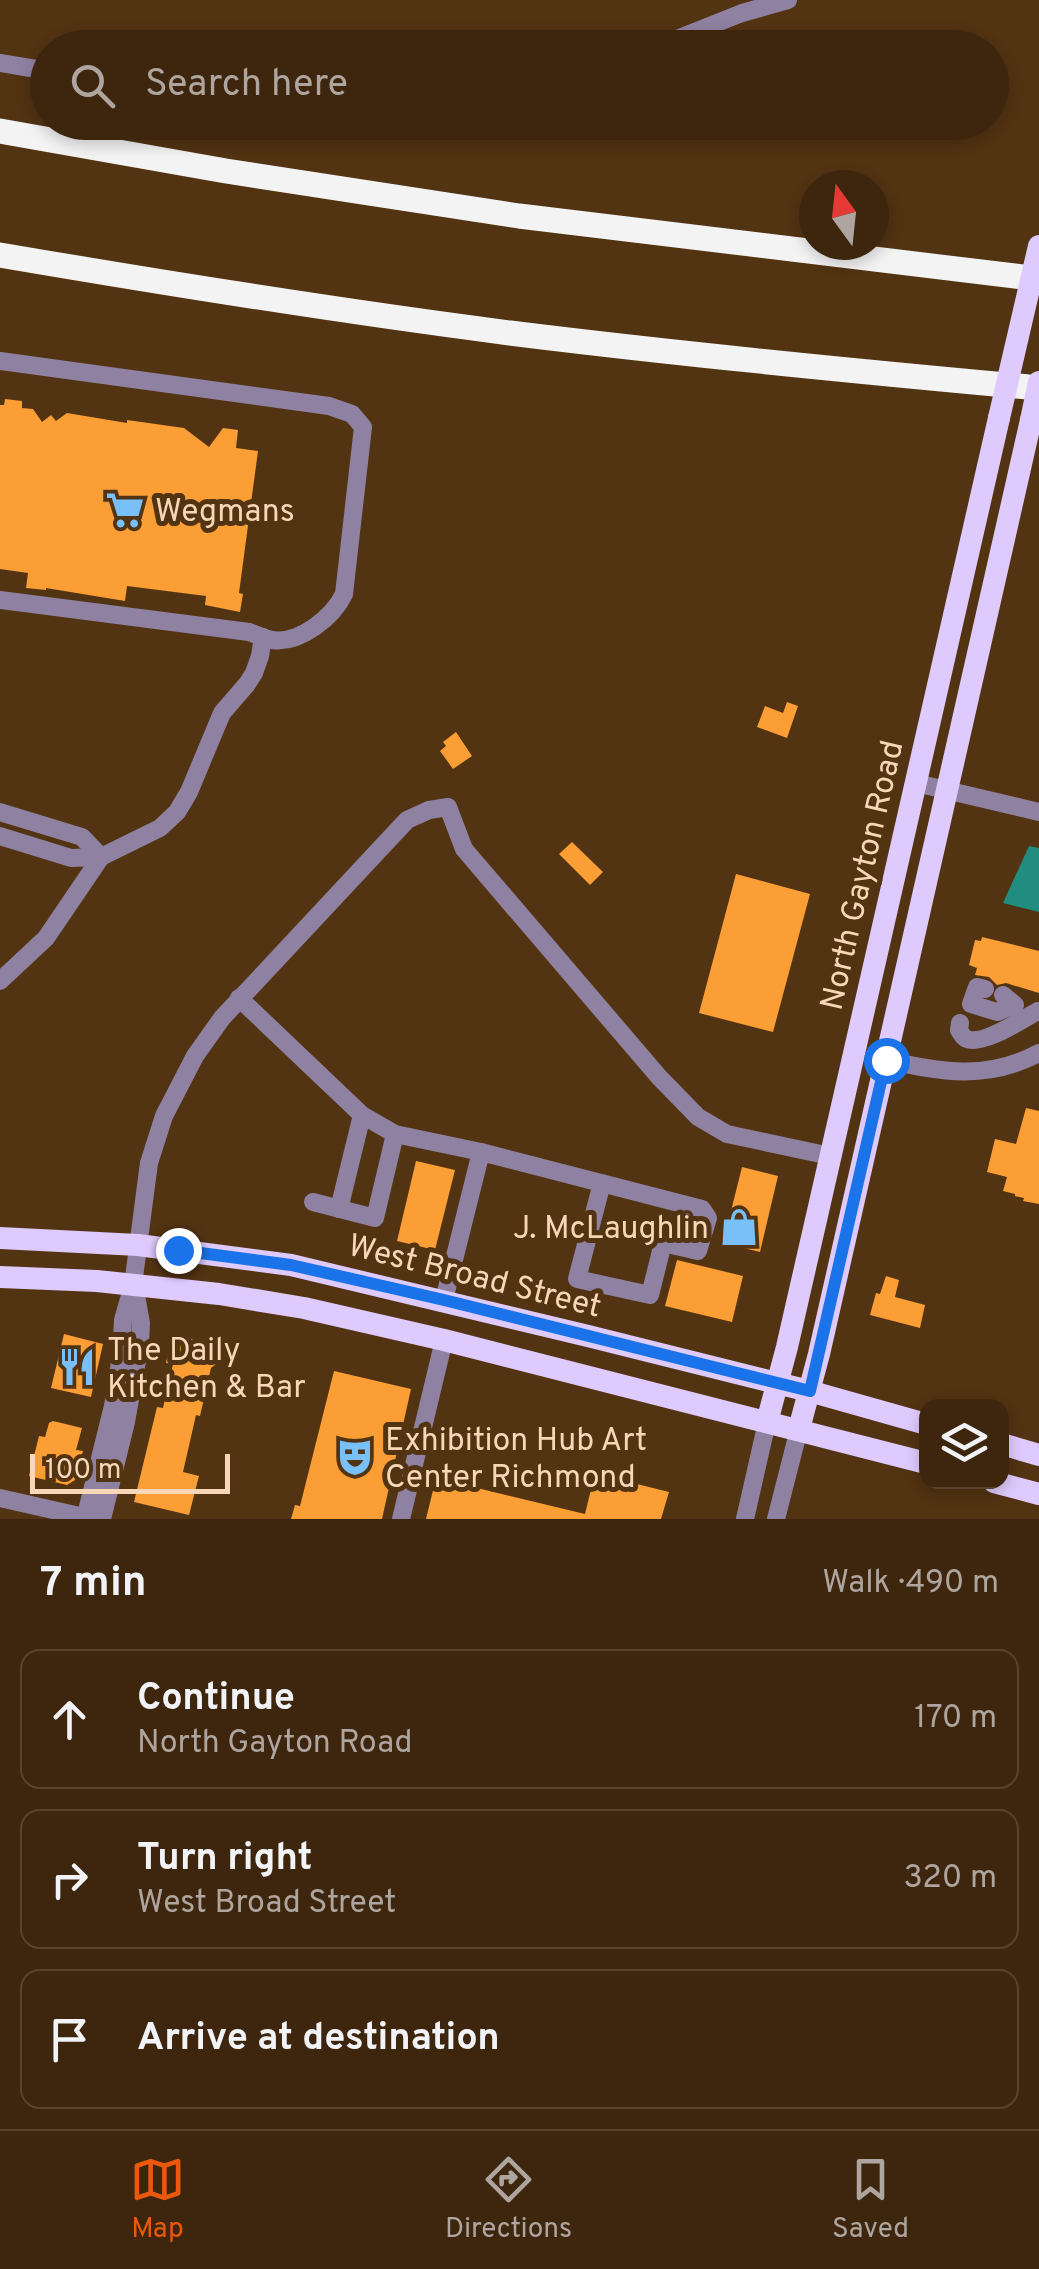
<!DOCTYPE html>
<meta charset="utf-8">
<style>
body{margin:0;font-family:Overpass,sans-serif;background:#49321c;color:#f1f3f6}
.controls{position:absolute;right:30px;bottom:30px;display:grid;overflow:hidden;border-radius:20px;box-shadow:0 5px 15px #0003}
.controls button{width:90px;height:90px;display:grid;place-items:center;padding:0;border:0;border-bottom:2px solid #57432e;background:#3e260e;color:#f1f3f6;font:50px sans-serif}
.compass{position:absolute;left:799px;top:170px;width:90px;height:90px;border-radius:50%;background:#3e260e;box-shadow:0 5px 15px #0003;rotate:345deg}
.scale{position:absolute;left:30px;bottom:25px;width:200px;box-sizing:border-box;padding-left:10px;border:5px solid #f8d7b9;border-top:0;font-size:28px;line-height:35px;white-space:nowrap;color:#f8d7b9;-webkit-text-stroke:8px #523312;paint-order:stroke}
.stop{position:absolute;width:30px;height:30px;margin:-22px;border:8px solid #1a73e8;border-radius:50%;background:#fff}
.stop.end{background:#1a73e8;border-color:#fff;box-shadow:0 2px 10px #0008}
.list{margin:0;padding:0;list-style:none}
h2{display:flex;justify-content:space-between;align-items:center;height:130px;margin:0;padding:0 40px;font-size:42px}
h2 small{font-size:32px;font-weight:400;color:#ada59e}
.list li{display:grid;grid-template-columns:65px 1fr auto;gap:30px;align-items:center;box-sizing:border-box;height:140px;margin:0 20px 20px;padding:0 20px;border:2px solid #57432e;border-radius:20px}
.list b{display:block;font-size:38px;white-space:nowrap}
.list p{margin:0;font-size:32px;white-space:nowrap;color:#ada59e}
.list em{font-size:32px;font-style:normal;color:#ada59e}
.icon{flex:none;width:55px;height:55px;fill:none;stroke:currentColor;stroke-width:2;stroke-linecap:round;stroke-linejoin:round}
.map{position:relative;flex:none;width:1039px;height:1519px;overflow:hidden}
.search{position:absolute;background:#3e260e;box-shadow:0 5px 15px #0003;left:30px;right:30px;top:30px;height:110px;display:flex;align-items:center;gap:25px;box-sizing:border-box;padding:0 35px;border-radius:55px;color:#ada59e;font-size:38px}
.sheet{height:610px;background:#3e260e}
nav{display:flex;justify-content:space-around;align-items:center;box-sizing:border-box;height:140px;border-top:2px solid #57432e;background:#3e260e;font-size:28px;color:#ada59e}
nav a{display:grid;justify-items:center;gap:5px}
nav .on{color:#ea580c}
.map>svg:first-child{display:block}
.water{fill:#218d81}
.building{fill:#fb9e35}
.lines{fill:none;stroke-linecap:round;stroke-linejoin:round}
.minor{stroke:#8f81a1;stroke-width:18}
.major{stroke:#dfcafd;stroke-width:22}
.highway{stroke:#f3f3f3;stroke-width:25}
.major-bridge{stroke:#dfcafd;stroke-width:22}
.route{stroke:#1a73e8;stroke-width:12}
.labels{text-anchor:middle;stroke-width:10;stroke-linejoin:round;paint-order:stroke}
.poi-label{font-size:32px;fill:#f8d7b9;stroke:#523312;text-anchor:start}
.street-label{font-size:32px;fill:#f8d7b9;stroke:#523312}
</style>
<div class="map">
<svg width="1039" height="1519" viewBox="0 0 1039 1519">
<rect width="100%" height="100%" fill="#523312"/>
<path class="water" d="M1029,846L1039,848V912L1003,903Z"/>
<g class="building">
<path d="M5,399L22,401V408L33,409L42,422L51,415L56,421L67,413L127,423V420L184,428L209,447L223,428L238,430L236,448L258,451L239,593L243,594L240,612L205,605L206,596L127,586L125,601L46,588V590L26,588L28,573L0,569V405H4Z"/>
<path d="M787,702L798,706L787,738L757,727L765,706L783,713Z"/>
<path d="M456,732L472,756L453,769L440,751L446,746L443,742Z"/>
<path d="M572,842L603,872L590,885L559,854Z"/>
<path d="M736,874L810,894L773,1032L699,1013Z"/>
<path d="M982,937L1039,951V993L1006,983L997,985L989,977L975,975L977,968L969,965L975,940L981,941Z"/>
<path d="M1026,1108L1039,1111V1204L1023,1201L1024,1198L1015,1196V1194L1003,1191L1007,1177L987,1172L995,1139L1016,1144Z"/>
<path d="M416,1161L455,1170L435,1250L397,1241Z"/>
<path d="M742,1167L778,1176L760,1252L723,1243Z"/>
<path d="M677,1260L743,1276L732,1322L665,1306Z"/>
<path d="M886,1276L899,1280L895,1297L925,1305L920,1328L870,1315L876,1293L880,1294Z"/>
<path d="M64,1334L103,1344L91,1397L51,1388Z"/>
<path d="M172,1334L208,1343V1347L214,1350L218,1357L216,1364L211,1368L200,1416L196,1415L183,1472L199,1476L189,1515L134,1502L157,1407L163,1408L173,1364L166,1363Z"/>
<path d="M334,1371L411,1389L382,1519H291L295,1505L300,1506Z"/>
<path d="M53,1421L82,1428L76,1450L83,1451L75,1480L67,1485L29,1476L39,1436L45,1437L49,1423Z"/>
<path d="M595,1473L630,1479L629,1482L669,1492L661,1519H426L436,1478L585,1514Z"/>
</g>
<g class="lines">
<g class="minor">
<path d="M654,48L742,13L788,0"/>
<path d="M0,63L48,71"/>
<path d="M0,361L329,406L352,414L363,427L344,594C333,617 300,644 272,640C264,639 256,634 249,632L0,600"/>
<path d="M916,783L1039,812"/>
<path d="M0,812L82,837L101,857"/>
<path d="M0,836L71,858L101,857"/>
<path d="M0,981L46,938L101,857L160,828L177,812L189,792L222,713L247,684L254,673L260,656L263,637"/>
<path d="M985,989L977,987L971,1004L997,1012L1015,1005L1003,995"/>
<path d="M239,998L362,1115L395,1134L481,1152"/>
<path d="M960,1023L959,1030C961,1033 962,1036 965,1038C980,1048 1023,1019 1038,1011"/>
<path d="M886,1060C942,1072 986,1081 1039,1053"/>
<path d="M313,1202L375,1218L395,1134"/>
<path d="M339,1209L362,1115"/>
<path d="M444,1300L481,1152L702,1209L708,1218L698,1251L663,1243L650,1295L577,1279L602,1183"/>
<path d="M0,1498L93,1519"/>
<path d="M85,1519L113,1406L121,1356L123,1320L133,1285L149,1163L164,1116L195,1056L222,1018L407,820L429,810L448,807L464,849L659,1077L698,1117L727,1134L830,1156"/>
<path d="M102,1519L126,1422L140,1344L141,1323L135,1290"/>
<path d="M401,1519L444,1340"/>
<path d="M745,1519L767,1422"/>
<path d="M776,1519L799,1429"/>
</g>
<g class="major">
<path d="M0,1238L138,1245L291,1265L588,1336L809,1391L926,1424"/>
<path d="M0,1277L97,1281L219,1294L304,1308L444,1340L926,1463"/>
<path d="M767,1422L787,1347L999,418"/>
<path d="M799,1429L819,1354L1031,420"/>
<path d="M1002,1444L1039,1455"/>
<path d="M994,1482L1039,1494"/>
</g>
<g class="highway">
<path d="M0,131L226,171L519,216L1039,279"/>
<path d="M0,255C170,284 339,311 510,333C686,355 863,372 1039,388"/>
</g>
<g class="major-bridge">
<path d="M999,418L1039,246"/>
<path d="M1031,420L1039,382"/>
</g>
</g>
<g class="lines">
<path class="route" d="M178,1250L291,1265L444,1300L810,1391L886,1060"/>
</g>
<defs>
<g id="supermarket-bare" transform="scale(3)"><path d="M-6-5.5h2.5l.6 2H6L4.5 2H-2.5L-4.4-4H-6ZM-1.5 3.2a1.3 1.3 0 1 0 .1 0ZM3 3.2a1.3 1.3 0 1 0 .1 0Z" fill="#79bff8" stroke="#523312" stroke-width="2.5" paint-order="stroke"/></g>
<g id="shop-bare" transform="scale(3)"><path d="M-5-2.5h2.3a2.7 3.5 0 0 1 5.4 0H5L5.5 6h-11ZM-1.5-2.5h3a1.5 2.3 0 0 0-3 0Z" fill="#79bff8" stroke="#523312" stroke-width="2.5" paint-order="stroke"/></g>
<g id="restaurant-bare" transform="scale(3)"><path d="M-5-6h1v4h1v-4h1v4h1v-4h1v5L-1.5 .5V6h-2V.5L-5-1ZM5-6V6H3V1.5H1.5Q1.5-4 5-6Z" fill="#79bff8" stroke="#523312" stroke-width="2.5" paint-order="stroke"/></g>
<g id="theatre-bare" transform="scale(3)"><path d="M-5-5.5Q0-4 5-5.5V0Q5 5 0 6Q-5 5-5 0ZM-3.3-2.5H-1v1.5H-3.3ZM1-2.5H3.3v1.5H1ZM-2.8 1Q0 5.5 2.8 1Z" fill="#79bff8" stroke="#523312" stroke-width="2.5" paint-order="stroke"/></g>
</defs>
<g fill-rule="evenodd">
<use href="#supermarket-bare" x="125" y="510"/>
<use href="#shop-bare" x="739" y="1227"/>
<use href="#restaurant-bare" x="77" y="1367"/>
<use href="#theatre-bare" x="355" y="1457"/>
</g>
<g class="labels">
<g class="poi-label">
<text x="155" y="521">Wegmans</text>
<text x="709" y="1238" text-anchor="end">J. McLaughlin</text>
<text x="107" y="1360">The Daily<tspan x="107" dy="37">Kitchen &amp; Bar</tspan></text>
<text x="385" y="1450">Exhibition Hub Art<tspan x="385" dy="37">Center Richmond</tspan></text>
</g>
<g class="street-label">
<text transform="translate(861 875) rotate(-77)" y="11">North Gayton Road</text>
<text transform="translate(475 1275) rotate(14)" y="11">West Broad Street</text>
</g>
</g>
</svg>
<div class="controls">
<button><svg class="icon" aria-label="layers" viewBox="0 0 24 24"><path d="M12 4l9 5-9 5-9-5zM3 14l9 5 9-5"/></svg></button>
</div>
<svg class="compass" viewBox="-18 -18 36 36"><path d="M0-13l5 13h-10z" fill="#e53935"/><path d="M0 13l5-13h-10z" fill="#ada59e"/></svg>
<div class="scale">100 m</div>
<div class="stop" style="left:886px;top:1060px"></div>
<div class="stop end" style="left:178px;top:1250px"></div>
<div class="search"><svg class="icon" aria-label="search" viewBox="0 0 24 24"><circle cx="10" cy="10" r="6"/><path d="M15 15l6 6"/></svg>Search here</div>
</div>
<section class="sheet">
<h2>7 min<small>Walk · 490 m</small></h2>
<ul class="list">
<li><svg class="icon" aria-label="ahead" viewBox="0 0 24 24"><path d="M12 20V5M6 11l6-6 6 6"/></svg><div><b>Continue</b><p>North Gayton Road</p></div><em>170 m</em></li>
<li><svg class="icon" aria-label="right" viewBox="0 0 24 24"><path d="M7 20v-9h11M14 6l5 5-5 5"/></svg><div><b>Turn right</b><p>West Broad Street</p></div><em>320 m</em></li>
<li><svg class="icon" aria-label="arrive" viewBox="0 0 24 24"><path d="M6 21V4h12l-3 4 3 4H6"/></svg><div><b>Arrive at destination</b></div></li>
</ul>
</section>
<nav>
<a class="on"><svg class="icon" aria-label="map" viewBox="0 0 24 24"><path d="M3 6l6-2 6 2 6-2v14l-6 2-6-2-6 2zM9 4v14M15 6v14"/></svg>Map</a>
<a><svg class="icon" aria-label="directions" viewBox="0 0 24 24"><path d="M12 3l9 9-9 9-9-9zM9 14v-3h6M13 9l2 2-2 2"/></svg>Directions</a>
<a><svg class="icon" aria-label="saved" viewBox="0 0 24 24"><path d="M7 4h10v16l-5-4-5 4z"/></svg>Saved</a>
</nav>
